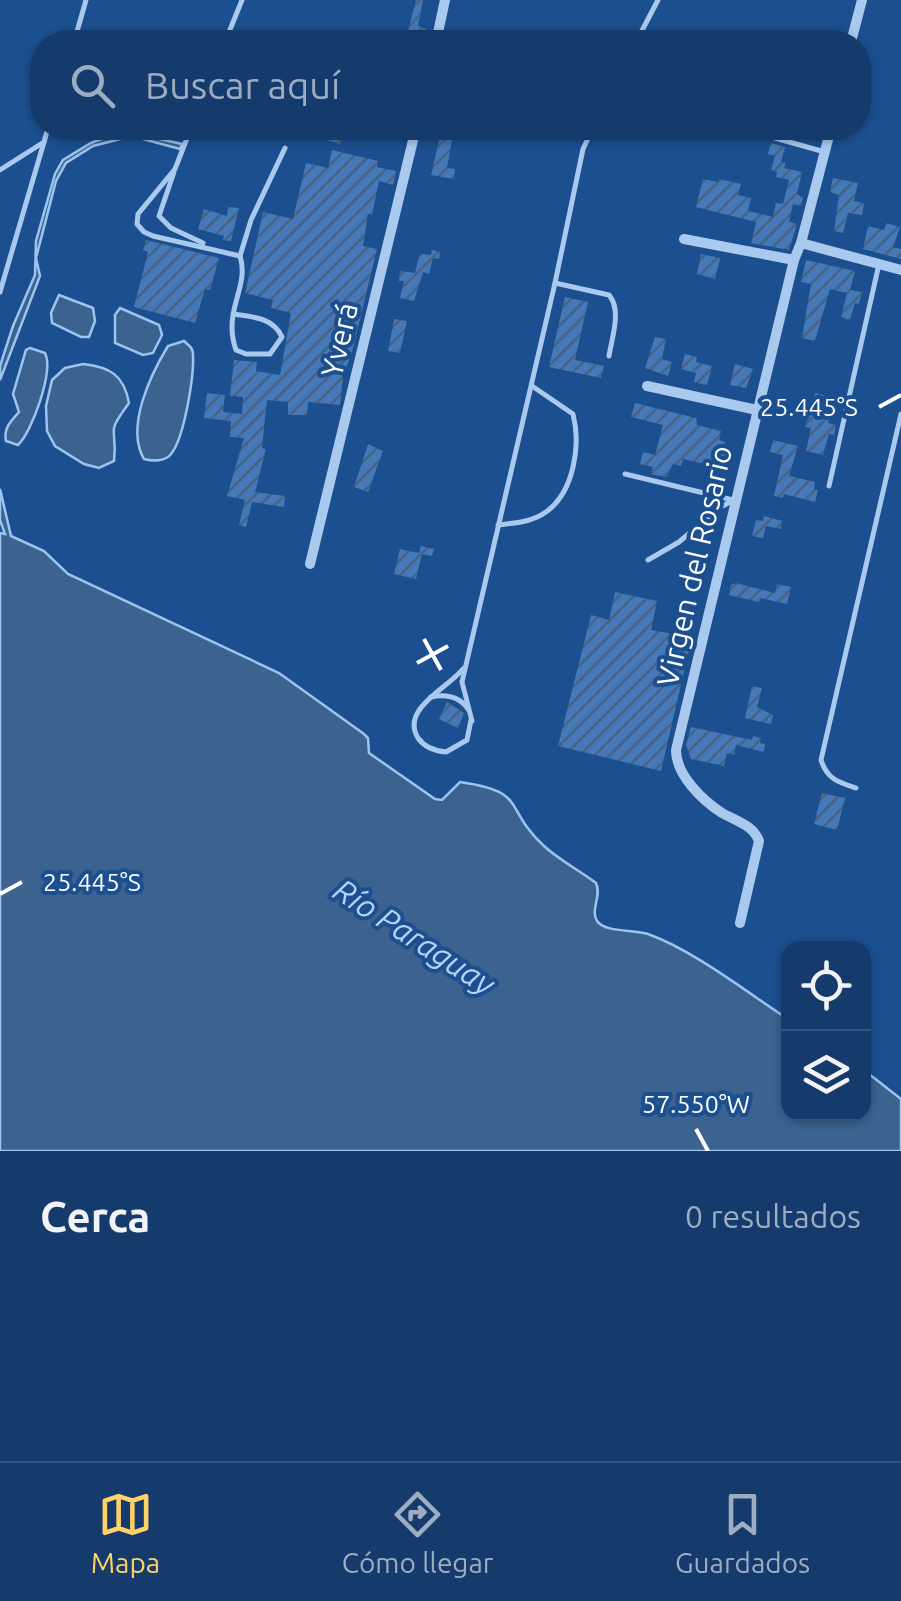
<!DOCTYPE html>
<html lang="es">
<meta charset="utf-8">
<style>
body{margin:0;font-family:Ubuntu,sans-serif;background:#214673;color:#f1f3f6}
.controls{position:absolute;right:30px;bottom:30px;display:grid;overflow:hidden;border-radius:20px;box-shadow:0 2px 8px #0004}
.controls button{width:90px;height:90px;display:grid;place-items:center;padding:0;border:0;border-bottom:2px solid #33557e;background:#143b6b;color:#f1f3f6;font:50px sans-serif}
.list{margin:0;padding:0;list-style:none}
h2{display:flex;justify-content:space-between;align-items:center;height:130px;margin:0;padding:0 40px;font-size:42px}
h2 small{font-size:32px;font-weight:400;color:#9dadc1}
.icon{flex:none;width:55px;height:55px;fill:none;stroke:currentColor;stroke-width:2;stroke-linecap:round;stroke-linejoin:round}
.map{position:relative;flex:none;width:901px;height:1151px;overflow:hidden}
.search{position:absolute;background:#143b6b;box-shadow:0 2px 8px #0004;left:30px;right:30px;top:30px;height:110px;display:flex;align-items:center;gap:25px;box-sizing:border-box;padding:0 35px;border-radius:40px;color:#9dadc1;font-size:38px}
.sheet{height:310px;background:#143b6b}
nav{display:flex;justify-content:space-around;align-items:center;box-sizing:border-box;height:140px;border-top:2px solid #33557e;background:#143b6b;font-size:28px;color:#9dadc1}
nav a{display:grid;justify-items:center;gap:5px}
nav .on{color:#ffd166}
.map>svg:first-child{display:block}
.water{fill:#3c6290;stroke:#9cc4f0;stroke-width:2.5}
.building{fill:url(#building-hatch)}
.lines{fill:none;stroke-linecap:round;stroke-linejoin:round}
.service{stroke:#a9c9ee;stroke-width:5}
.minor{stroke:#a9c9ee;stroke-width:10}
.ticks{fill:none;stroke:#fff;stroke-width:4}
.labels{text-anchor:middle;stroke-width:8;stroke-linejoin:round;paint-order:stroke}
.street-label{font-size:30px;fill:#fff;stroke:#1b4f8f}
.water-label{font-size:32px;font-style:italic;fill:#b5d3f5;stroke:#1b4f8f}
.ticks-label{font-size:25px;text-anchor:middle;fill:#fff;stroke:#1b4f8f;stroke-width:8;stroke-linejoin:round;paint-order:stroke}
</style>
<div class="map">
<svg width="901" height="1151" viewBox="0 0 901 1151">
<defs>
<pattern id="building-hatch" width="6" height="6" patternUnits="userSpaceOnUse" patternTransform="scale(2.5)"><rect width="6" height="6" fill="#4478b7"/><path d="M-1 1l2-2M0 6l6-6M5 7l2-2" fill="none" stroke="#486282"/></pattern>
</defs>
<rect width="100%" height="100%" fill="#1b4f8f"/>
<g class="water">
<path d="M132,133L182,144L180,149L132,136L93,146L66,163L56,181L36,258L40,276L0,380V366L13,326L35,275L36,241L55,174L63,160L91,143L112,135Z"/>
<path d="M59,295L93,308L95,321L89,337H81L52,323L51,313Z"/>
<path d="M120,308L159,325L162,335L153,353L143,355L115,343V315Z"/>
<path d="M184,341C189,346 193,347 193,355C194,375 184,445 168,457C160,462 152,461 144,459C125,427 151,374 168,346Z"/>
<path d="M30,348L45,353C54,371 32,432 18,445L6,441C3,428 12,420 19,412L13,394L26,350Z"/>
<path d="M83,364C110,367 124,375 129,403C104,437 118,425 114,461L99,468L84,464L55,446L47,431L46,406L52,380L65,368Z"/>
<path d="M0,489L11,536L44,551L68,574L279,673L364,734L368,738L369,753L435,799L442,800L460,782C529,792 502,807 544,846C559,860 579,870 596,883C602,896 590,910 597,921C605,933 635,929 648,934C693,950 748,993 788,1019V1114H864V1070L901,1099V1151H0V533L5,534L0,520Z"/>
</g>
<g class="building">
<path d="M416,0H423L418,26L426,29L421,42H411L413,34L408,31Z"/>
<path d="M289,128H345L340,144Z"/>
<path d="M442,128H454L447,168L455,169L454,179L431,175Z"/>
<path d="M771,143L785,147L781,162L786,163L784,168L802,172L797,194L803,198L801,206L793,204L789,222L797,224L789,250L751,243L756,222L696,207L703,179L718,182L719,179L741,184L738,195L751,198L748,211L773,217L776,203L783,204L789,180L776,177L777,172L771,170L775,156L768,154Z"/>
<path d="M332,150L378,161L377,167L396,171L393,185L379,181L372,215L368,214L363,246L377,249L352,352L343,377L340,405L308,402L307,415H288V402L267,400L262,448L266,449L255,492L285,496L284,507L252,502L246,527L239,525L245,500L227,496L244,438L230,437L231,421L204,418L207,393L225,395L223,412L242,414L243,397L230,396L234,360L257,362L256,371L280,375L291,313L271,308L273,300L245,293L263,212L293,219L306,163L328,168Z"/>
<path d="M833,178L858,183L854,201L864,203L862,215L848,213L843,233L834,231L839,195L830,192Z"/>
<path d="M228,207L239,208L231,241L223,240L224,236L198,229L204,209L227,216Z"/>
<path d="M886,223L900,227L893,247L901,249V259L863,249L868,226L884,230Z"/>
<path d="M146,240L219,258L210,290L205,289L195,323L134,307L148,252L143,250Z"/>
<path d="M432,250L440,252L439,259L433,258L429,274L423,272L414,301L400,298L404,281H399L400,271L415,273L419,257L422,254L431,255Z"/>
<path d="M701,254L720,258L715,279L697,274Z"/>
<path d="M806,260L855,271L850,290L862,292L859,304L855,303L850,320L841,317L847,293L830,289L815,341L802,338L811,284L801,282Z"/>
<path d="M565,297L588,302L575,360L604,366L601,378L549,367Z"/>
<path d="M394,319L407,321L400,353L388,351Z"/>
<path d="M655,337L666,339L662,359L672,362L668,376L645,368Z"/>
<path d="M685,354L697,357L696,362L712,366L707,385L694,382L696,373L681,369Z"/>
<path d="M735,364L753,369L746,388L730,385Z"/>
<path d="M815,393L834,397L828,423L836,425L834,435L829,434L823,455L806,451L811,428L805,427Z"/>
<path d="M635,403L696,418L697,425L721,431L719,440L725,442L722,453L732,455L729,469L683,459L681,466L673,464L666,477L651,474L653,467L640,464L643,452L655,455L663,425L631,417Z"/>
<path d="M773,440L798,446L789,476L815,482L814,489L818,490L815,502L784,494L783,498L774,496L783,455L770,452Z"/>
<path d="M368,444L383,451L368,492L354,487Z"/>
<path d="M764,516L782,521L781,529L766,526L763,538L752,536L756,520L763,521Z"/>
<path d="M421,546L434,549L432,556L422,554L416,579L394,574L400,549L419,553Z"/>
<path d="M736,583L775,593L777,584L791,587L787,604L760,598L759,602L729,595L731,585Z"/>
<path d="M615,592L657,601L651,630L692,637L661,771L558,746L591,615L609,620Z"/>
<path d="M752,686L762,688L757,707L773,715L771,724L745,718Z"/>
<path d="M447,702L464,713L458,728L439,719Z"/>
<path d="M691,727L752,740L753,736L761,738L760,743L765,744L764,752L736,745L734,755L727,753L724,766L691,759L686,745Z"/>
<path d="M822,793L845,798L837,830L814,824Z"/>
</g>
<g class="lines">
<g class="service">
<path d="M74,42L86,0"/>
<path d="M225,42L242,0"/>
<path d="M636,42L658,0"/>
<path d="M191,128L175,169L138,214L137,224L144,232L153,236L240,256C250,288 222,310 236,350L246,354H270L282,337C273,317 252,317 233,314"/>
<path d="M739,128L825,152"/>
<path d="M0,170L44,142L48,128"/>
<path d="M174,172L159,216L171,228L203,243"/>
<path d="M240,256L251,220L285,148"/>
<path d="M555,283L609,295C622,310 612,337 609,356"/>
<path d="M0,292L44,142"/>
<path d="M625,474L733,500"/>
<path d="M829,486L879,264"/>
<path d="M498,525C515,523 532,522 546,512C574,492 581,445 573,414L532,386"/>
<path d="M648,560L679,542L719,508L734,500"/>
<path d="M463,669C448,688 400,709 418,738C425,748 435,751 446,752L467,740L471,720"/>
<path d="M431,697C446,694 459,696 468,709"/>
<path d="M472,721L462,682L555,283L583,149L593,128"/>
<path d="M856,788C838,782 827,779 821,760L901,414"/>
</g>
<g class="minor">
<path d="M436,42L445,0"/>
<path d="M851,42L862,0"/>
<path d="M684,239L794,260"/>
<path d="M801,243L901,270"/>
<path d="M647,386L757,410"/>
<path d="M310,564L416,128"/>
<path d="M740,923L759,841C753,825 736,821 722,813C702,800 676,775 676,750L794,260L801,243L831,128"/>
</g>
</g>
<path class="ticks" d="M879,407L901,395M424,639L441,670M417,663L448,646M0,894L22,882M696,1129L708,1151"/>
<g class="labels">
<g class="street-label">
<text transform="translate(340 340) rotate(-77)" y="10">Yverá</text>
<text transform="translate(695 566) rotate(-77)" y="10">Virgen del Rosario</text>
</g>
<g class="water-label">
<text transform="translate(414 937) rotate(33)" y="11">Río Paraguay</text>
</g>
</g>
<g class="ticks-label">
<text x="809" y="416">25.445°S</text>
<text x="92" y="891">25.445°S</text>
<text x="696" y="1113">57.550°W</text>
</g>
</svg>
<div class="controls">
<button><svg class="icon" aria-label="locate" viewBox="0 0 24 24"><circle cx="12" cy="12" r="6"/><path d="M12 2v4M12 18v4M2 12h4M18 12h4"/></svg></button>
<button><svg class="icon" aria-label="layers" viewBox="0 0 24 24"><path d="M12 4l9 5-9 5-9-5zM3 14l9 5 9-5"/></svg></button>
</div>
<div class="search"><svg class="icon" aria-label="search" viewBox="0 0 24 24"><circle cx="10" cy="10" r="6"/><path d="M15 15l6 6"/></svg>Buscar aquí</div>
</div>
<section class="sheet">
<h2>Cerca<small>0 resultados</small></h2>
<ul class="list">
</ul>
</section>
<nav>
<a class="on"><svg class="icon" aria-label="map" viewBox="0 0 24 24"><path d="M3 6l6-2 6 2 6-2v14l-6 2-6-2-6 2zM9 4v14M15 6v14"/></svg>Mapa</a>
<a><svg class="icon" aria-label="directions" viewBox="0 0 24 24"><path d="M12 3l9 9-9 9-9-9zM9 14v-3h6M13 9l2 2-2 2"/></svg>Cómo llegar</a>
<a><svg class="icon" aria-label="saved" viewBox="0 0 24 24"><path d="M7 4h10v16l-5-4-5 4z"/></svg>Guardados</a>
</nav>
